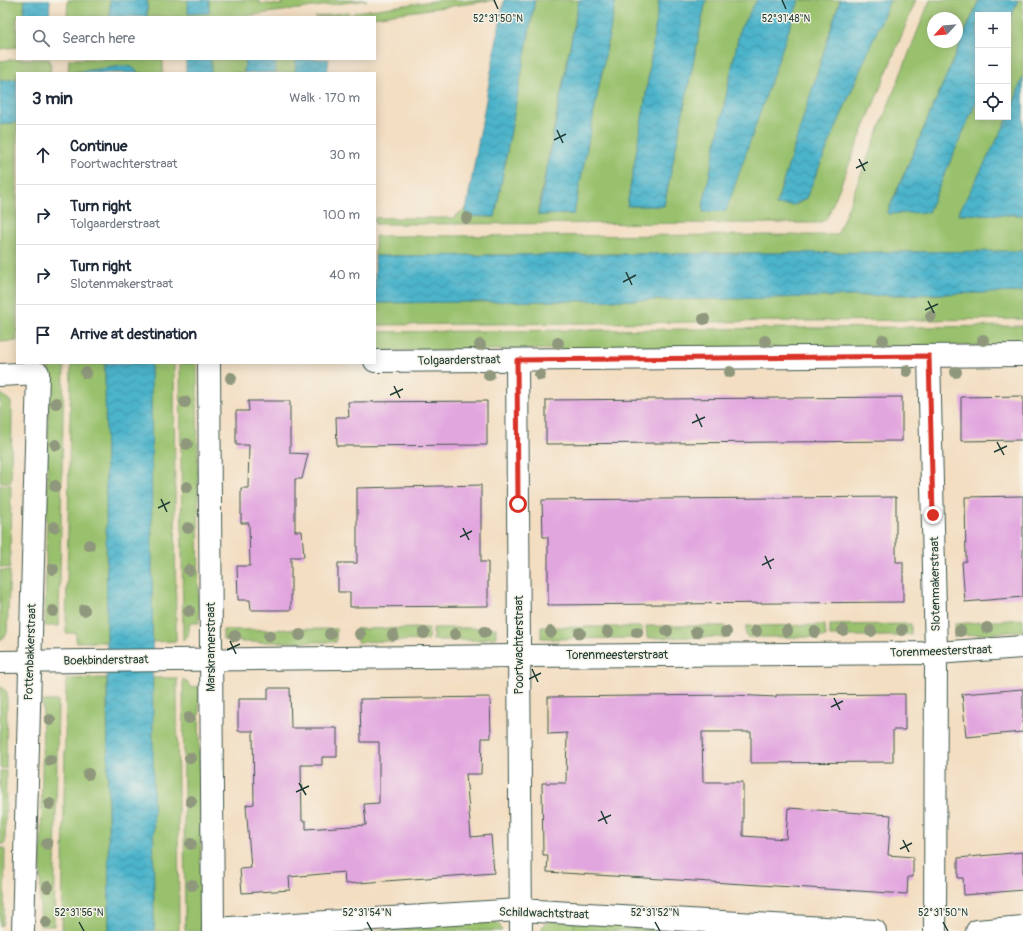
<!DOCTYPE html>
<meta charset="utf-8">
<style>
body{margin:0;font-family:Pangolin,sans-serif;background:#f2f2f3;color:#1f2937}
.controls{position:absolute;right:12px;top:12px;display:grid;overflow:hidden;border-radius:0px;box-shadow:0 2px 10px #0003}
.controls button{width:36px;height:36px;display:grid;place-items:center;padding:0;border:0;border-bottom:1px solid #e0e1e3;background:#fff;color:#1f2937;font:20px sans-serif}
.compass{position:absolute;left:927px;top:12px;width:36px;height:36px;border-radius:50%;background:#fff;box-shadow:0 2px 10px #0003;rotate:244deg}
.stop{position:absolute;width:12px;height:12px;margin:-9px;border:3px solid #d93025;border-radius:50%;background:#fff}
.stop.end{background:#d93025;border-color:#fff;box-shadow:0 1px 4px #0008}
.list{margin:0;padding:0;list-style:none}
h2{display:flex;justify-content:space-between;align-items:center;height:52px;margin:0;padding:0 16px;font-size:17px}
h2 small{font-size:13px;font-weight:400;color:#747a83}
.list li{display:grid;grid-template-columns:26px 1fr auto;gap:12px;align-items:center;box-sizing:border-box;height:60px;padding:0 16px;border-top:1px solid #e0e1e3}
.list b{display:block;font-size:15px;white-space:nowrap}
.list p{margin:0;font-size:13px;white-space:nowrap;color:#747a83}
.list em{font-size:13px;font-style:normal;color:#747a83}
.icon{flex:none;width:22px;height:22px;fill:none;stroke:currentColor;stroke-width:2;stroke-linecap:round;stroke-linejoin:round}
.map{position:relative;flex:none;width:1023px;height:931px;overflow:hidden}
.search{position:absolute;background:#fff;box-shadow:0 2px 10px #0003;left:16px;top:16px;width:360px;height:44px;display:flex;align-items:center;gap:10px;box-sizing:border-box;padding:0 14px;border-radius:0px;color:#747a83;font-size:15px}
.panel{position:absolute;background:#fff;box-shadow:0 2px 10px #0003;left:16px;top:72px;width:360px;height:292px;border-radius:0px}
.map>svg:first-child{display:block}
.grass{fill:#99c16d;stroke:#5c7f50;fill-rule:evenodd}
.park{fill:url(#park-crowns);stroke:#5c7f50}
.water{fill:url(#water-waves);stroke:#35787f}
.building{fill:#e2a6df}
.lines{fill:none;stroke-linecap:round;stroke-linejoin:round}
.minor-casing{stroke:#3f5549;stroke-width:24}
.minor{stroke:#fff;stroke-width:22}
.tree{fill:#8f987c}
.route{stroke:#d93025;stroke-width:5}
.ticks{fill:none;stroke:#1f3d34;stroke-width:1.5}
.labels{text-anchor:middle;stroke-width:3;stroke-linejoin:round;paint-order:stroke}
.street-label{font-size:12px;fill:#1f3d34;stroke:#f7f3e8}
.ticks-label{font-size:10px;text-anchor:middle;fill:#1f3d34;stroke:#f7f3e8;stroke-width:3;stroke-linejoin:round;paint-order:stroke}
</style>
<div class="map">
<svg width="1023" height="931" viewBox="0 0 1023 931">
<defs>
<pattern id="park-crowns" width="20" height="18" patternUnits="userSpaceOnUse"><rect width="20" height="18" fill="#99c16d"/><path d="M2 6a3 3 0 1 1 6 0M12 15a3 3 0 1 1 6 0" fill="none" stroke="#7c9e5a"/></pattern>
<pattern id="water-waves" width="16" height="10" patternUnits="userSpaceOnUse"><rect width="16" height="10" fill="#4bb3ca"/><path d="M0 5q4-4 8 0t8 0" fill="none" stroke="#3e93a5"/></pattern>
</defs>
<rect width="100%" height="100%" fill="#f7f3e8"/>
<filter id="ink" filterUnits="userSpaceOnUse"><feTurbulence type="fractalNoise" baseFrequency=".025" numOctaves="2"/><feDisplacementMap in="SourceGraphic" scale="8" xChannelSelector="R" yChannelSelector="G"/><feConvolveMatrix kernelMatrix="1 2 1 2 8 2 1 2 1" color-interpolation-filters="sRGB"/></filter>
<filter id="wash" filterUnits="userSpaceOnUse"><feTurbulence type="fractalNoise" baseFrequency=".012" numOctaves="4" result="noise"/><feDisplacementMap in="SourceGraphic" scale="16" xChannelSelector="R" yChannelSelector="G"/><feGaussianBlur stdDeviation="0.9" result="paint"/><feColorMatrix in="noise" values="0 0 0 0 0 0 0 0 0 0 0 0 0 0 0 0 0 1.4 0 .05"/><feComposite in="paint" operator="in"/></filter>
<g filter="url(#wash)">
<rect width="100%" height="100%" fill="#f3dec2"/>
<g class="grass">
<path d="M0,0H25L23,17H17V47L0,49Z"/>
<path d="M68,0H110V17H67Z"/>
<path d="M147,0H188L189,14L209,12V0H259V3L282,5V0H367L237,17H147Z"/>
<path d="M441,0H495L372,17H315L348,12L349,15L353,14L355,12Z"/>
<path d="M535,0H579L538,209V215L574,214L616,0H659L645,101L627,206H664L706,0H757L740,29L703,206L726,210L799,0H840L776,205L798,204L806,198L890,0H916L828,216L826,219L819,223L375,224V218H453L466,208L465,216L495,217Z"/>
<path d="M930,0H979L887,213L928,212L978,98V117H1008V24L1018,0H1023V76L1009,117L958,214L1023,215V251L375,256V236L837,235ZM933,18H957V42H933Z"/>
<path d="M17,59H49V63L51,64L50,73H17V79L0,81V61Z"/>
<path d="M69,59H163V73H139L129,66H125L68,73Z"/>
<path d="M211,59H245L244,73H211Z"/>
<path d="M276,59H296L295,73H275Z"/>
<path d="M17,122V341L0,342V125Z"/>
<path d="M1023,292V319L375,325V303L728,299Z"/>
<path d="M1023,326V345L375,351V332Z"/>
<path d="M49,363H64L59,626H45Z"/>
<path d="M71,363H105L108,642H76V633H66Z"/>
<path d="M151,363H174L176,641L152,642Z"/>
<path d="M180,363H197L199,623H190L188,636L183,640Z"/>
<path d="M0,393L11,402V411H12L11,482H0Z"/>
<path d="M0,485H11L10,568L0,567Z"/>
<path d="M0,570L10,571L7,633L0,641Z"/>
<path d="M1023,619V631L969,635L967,636V634L956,635L955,624Z"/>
<path d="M911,624V634L900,635V637L899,636H830V625Z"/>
<path d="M825,625L826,637H748L746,636V626Z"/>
<path d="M646,626H725V636H723V637L647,638Z"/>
<path d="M541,627H642V638L553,639L552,640V638H541Z"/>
<path d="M429,628L428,640L357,642L356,629Z"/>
<path d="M433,628H496V638H485V640H433Z"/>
<path d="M336,629V642H241V640H223V630Z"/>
<path d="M107,678L109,931H62L66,679Z"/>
<path d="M152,678H177L179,931H154Z"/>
<path d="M183,679L188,683L191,688L199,686V688L201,931H185Z"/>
<path d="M0,686L7,692L6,768H0Z"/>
<path d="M43,701H58L54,926H40Z"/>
<path d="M0,771H6L5,844H0Z"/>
<path d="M0,848H5L4,918L3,919V924L0,926Z"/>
<path d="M490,921L499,924L502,931H370Z"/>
<path d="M549,921L575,922L574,931H541L543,926Z"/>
</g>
<path class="park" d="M575,922L657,927V931H574Z"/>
<g class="water">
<path d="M25,0H50L49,17H23Z"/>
<rect x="110" y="0" width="37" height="17"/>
<path d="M188,0H209V13L188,14Z"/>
<path d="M504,0H535L495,217L465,216Z"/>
<path d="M579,0H616L574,214L538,215Z"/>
<path d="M659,0H706L664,206H627L645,101Z"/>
<path d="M757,0H799L726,211L703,212V206L740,29Z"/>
<path d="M840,0H890L806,198L794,205H776Z"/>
<path d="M979,0H1018L1008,24V15H978V98L928,212L887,214Z"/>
<rect x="186" y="59" width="25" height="14"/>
<path d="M245,59H276L275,73H244Z"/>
<path d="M296,59H329L327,73H295Z"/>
<path d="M123,66L132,67L139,73H67Z"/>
<path d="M1023,76V215L958,214L1009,117Z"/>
<path d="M17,79V122L0,125V81Z"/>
<path d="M1023,251V292L728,299L375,303V256Z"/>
<path d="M105,363H151L154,931H109Z"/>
</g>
<g id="blocks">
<g class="building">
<path d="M1023,396V440L961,441V397Z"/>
<path d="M902,397V441L546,444V400Z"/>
<path d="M248,401H290V453L308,454L302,479H295V531H302L304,557H291V610H251L250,600H238L237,566H250L249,523H241V488H248L249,445H236V411H249Z"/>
<path d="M487,401V445L337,446L336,417H349L348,402Z"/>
<path d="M481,485V562H488V606L350,607V592H338V563H357V488Z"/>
<path d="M1023,496V597L965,602L962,562L966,561L965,497Z"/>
<path d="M896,497V562H903V602L548,605V537H543L542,500Z"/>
<path d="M268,688H290L291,728H337V757H322V765H301L302,821H306V829L366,825L364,804L379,803V742H361L360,699L490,697L491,738H482L481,774H466L471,837L491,835L494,873L345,884L344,872L289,877L290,890L242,893L240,869L251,868L246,805L254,804L253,731H238V699H268Z"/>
<path d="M1023,689V732L966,737L962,694Z"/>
<path d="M905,694V730H893V762L751,763V732H702L703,782H743V836L786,839L788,808L891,815L888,855L913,857V877H908L907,894L547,872L548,855H543L542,783H566L567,733L548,734V697L733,695L776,697V695Z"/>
<path d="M1023,852V890L964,895L963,878H958V858Z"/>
</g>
</g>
</g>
<g filter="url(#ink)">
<use href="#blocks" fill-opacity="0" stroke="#3f5549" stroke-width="1"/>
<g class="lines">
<g class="minor-casing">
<g id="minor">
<path d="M929,356L936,653L935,931"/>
<path d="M517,360L521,931"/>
<path d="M375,361L1023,355"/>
<path d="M209,363L213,931"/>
<path d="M0,375L38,373L23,931"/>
<path d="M0,662L519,656L936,653L1023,647"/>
<path d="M213,929L520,910L875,931"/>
<path d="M977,931L1023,927"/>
</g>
</g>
<use href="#minor" class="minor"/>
</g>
<g class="tree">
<circle cx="467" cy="218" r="6"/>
<circle cx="931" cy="316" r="6"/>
<circle cx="704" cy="319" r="6"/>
<circle cx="883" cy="340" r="6"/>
<circle cx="983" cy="340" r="6"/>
<circle cx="765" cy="341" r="6"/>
<circle cx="558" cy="343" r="6"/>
<circle cx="480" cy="345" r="6"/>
<circle cx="907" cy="371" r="6"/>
<circle cx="730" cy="372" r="6"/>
<circle cx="956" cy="372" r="6"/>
<circle cx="86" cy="373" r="6"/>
<circle cx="489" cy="375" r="6"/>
<circle cx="540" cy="375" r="6"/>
<circle cx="231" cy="378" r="6"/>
<circle cx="185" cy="402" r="6"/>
<circle cx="56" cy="403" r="6"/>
<circle cx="187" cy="444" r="6"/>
<circle cx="56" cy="445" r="6"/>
<circle cx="55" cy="486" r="6"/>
<circle cx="187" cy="487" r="6"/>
<circle cx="54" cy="527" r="6"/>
<circle cx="188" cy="528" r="6"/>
<circle cx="89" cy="545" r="6"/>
<circle cx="53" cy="569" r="6"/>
<circle cx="189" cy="570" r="6"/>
<circle cx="84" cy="610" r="6"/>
<circle cx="53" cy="611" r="6"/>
<circle cx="189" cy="611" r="6"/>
<circle cx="987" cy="628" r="6"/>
<circle cx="843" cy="630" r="6"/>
<circle cx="902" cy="630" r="6"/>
<circle cx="667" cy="631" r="6"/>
<circle cx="756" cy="631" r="6"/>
<circle cx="787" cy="631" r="6"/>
<circle cx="871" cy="631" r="6"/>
<circle cx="960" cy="631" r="6"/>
<circle cx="485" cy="632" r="6"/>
<circle cx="551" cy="632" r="6"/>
<circle cx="608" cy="632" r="6"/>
<circle cx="637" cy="632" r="6"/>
<circle cx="696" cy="632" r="6"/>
<circle cx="726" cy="632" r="6"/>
<circle cx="815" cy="632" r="6"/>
<circle cx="424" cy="633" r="6"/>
<circle cx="580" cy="633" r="6"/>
<circle cx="330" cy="634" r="6"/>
<circle cx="360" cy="634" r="6"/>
<circle cx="455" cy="634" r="6"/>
<circle cx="300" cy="635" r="6"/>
<circle cx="393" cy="635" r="6"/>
<circle cx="235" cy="636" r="6"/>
<circle cx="269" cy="636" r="6"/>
<circle cx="189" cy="718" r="6"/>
<circle cx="50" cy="720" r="6"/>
<circle cx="190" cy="758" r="6"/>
<circle cx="50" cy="760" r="6"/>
<circle cx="88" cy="774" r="6"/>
<circle cx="191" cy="801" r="6"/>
<circle cx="50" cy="804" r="6"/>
<circle cx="47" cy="844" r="6"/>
<circle cx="191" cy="844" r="6"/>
<circle cx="192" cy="885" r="6"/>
<circle cx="48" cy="887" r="6"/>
<circle cx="46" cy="922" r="6"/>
</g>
</g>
<g class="lines" filter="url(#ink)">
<path class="route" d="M518,504L517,360L929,356L933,515"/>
</g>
<path class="ticks" d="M494,0L498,9M782,0L786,9M557,130L563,143M554,140L566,134M859,159L865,171M856,168L868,162M626,272L632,285M623,282L636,275M928,301L934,313M925,310L938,304M394,386L400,398M390,395L403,389M696,414L702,427M692,423L705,417M997,442L1004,455M994,452L1007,446M161,499L167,512M158,508L170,502M463,528L469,540M460,537L472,531M765,556L771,569M762,565L774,559M230,641L236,654M227,650L240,644M532,669L538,682M529,679L541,673M834,698L840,710M831,707L843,701M299,783L306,795M296,792L309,786M601,811L607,824M598,821L611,815M903,840L909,852M900,849L912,843M79,922L84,931M367,922L372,931M655,922L660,931M943,922L948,931"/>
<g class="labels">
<g class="street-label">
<text transform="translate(459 360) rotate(-1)" y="4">Tolgaarderstraat</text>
<text transform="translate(935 584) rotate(-91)" y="4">Slotenmakerstraat</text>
<text transform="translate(519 645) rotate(-90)" y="4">Poortwachterstraat</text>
<text transform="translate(211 647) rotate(-90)" y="4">Marskramerstraat</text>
<text transform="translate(941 651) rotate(-2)" y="4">Torenmeesterstraat</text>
<text transform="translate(30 652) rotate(-88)" y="4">Pottenbakkerstraat</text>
<text x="617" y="659">Torenmeesterstraat</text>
<text transform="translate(106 660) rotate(-1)" y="4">Boekbinderstraat</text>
<text transform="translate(544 913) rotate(2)" y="4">Schildwachtstraat</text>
</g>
</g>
<g class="ticks-label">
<text x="498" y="22">52°31'50"N</text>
<text x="786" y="22">52°31'48"N</text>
<text x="79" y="916">52°31'56"N</text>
<text x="367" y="916">52°31'54"N</text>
<text x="655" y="916">52°31'52"N</text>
<text x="943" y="916">52°31'50"N</text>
</g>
</svg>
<div class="controls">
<button>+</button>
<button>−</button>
<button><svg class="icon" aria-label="locate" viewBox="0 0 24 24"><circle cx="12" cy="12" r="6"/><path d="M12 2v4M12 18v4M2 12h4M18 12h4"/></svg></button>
</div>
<svg class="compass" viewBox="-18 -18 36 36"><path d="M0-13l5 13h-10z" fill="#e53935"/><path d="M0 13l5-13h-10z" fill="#747a83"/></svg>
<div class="stop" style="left:518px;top:504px"></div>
<div class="stop end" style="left:933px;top:515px"></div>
<div class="search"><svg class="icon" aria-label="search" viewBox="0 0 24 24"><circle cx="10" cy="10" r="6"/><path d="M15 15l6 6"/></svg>Search here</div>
<section class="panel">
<h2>3 min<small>Walk · 170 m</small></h2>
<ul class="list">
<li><svg class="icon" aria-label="ahead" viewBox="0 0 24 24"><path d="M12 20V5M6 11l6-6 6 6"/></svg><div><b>Continue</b><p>Poortwachterstraat</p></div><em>30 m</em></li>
<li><svg class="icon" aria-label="right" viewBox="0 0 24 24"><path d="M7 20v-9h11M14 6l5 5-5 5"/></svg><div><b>Turn right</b><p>Tolgaarderstraat</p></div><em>100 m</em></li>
<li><svg class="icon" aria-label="right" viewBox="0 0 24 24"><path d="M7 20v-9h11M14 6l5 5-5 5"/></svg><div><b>Turn right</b><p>Slotenmakerstraat</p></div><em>40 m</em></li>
<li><svg class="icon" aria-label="arrive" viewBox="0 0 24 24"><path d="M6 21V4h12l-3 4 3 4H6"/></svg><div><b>Arrive at destination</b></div></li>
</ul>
</section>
</div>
